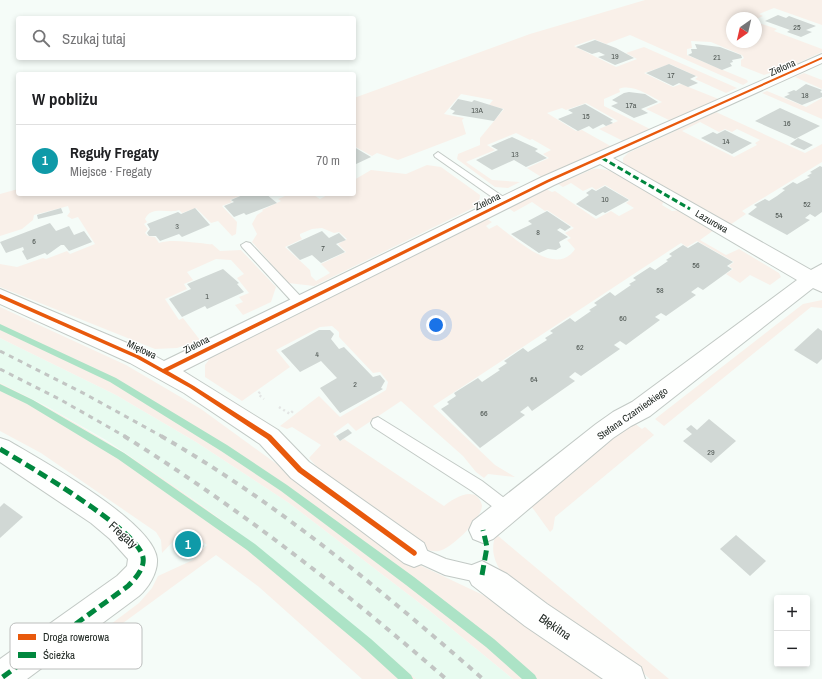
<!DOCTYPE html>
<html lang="pl">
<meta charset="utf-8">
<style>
body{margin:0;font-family:"Archivo Narrow",sans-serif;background:#f2f2f2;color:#202124}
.controls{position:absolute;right:12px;bottom:12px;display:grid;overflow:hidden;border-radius:4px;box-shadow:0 2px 6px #0003}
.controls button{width:36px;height:36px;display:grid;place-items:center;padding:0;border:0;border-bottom:1px solid #e0e0e0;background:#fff;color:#202124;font:20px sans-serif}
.compass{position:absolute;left:726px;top:12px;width:36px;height:36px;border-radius:50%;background:#fff;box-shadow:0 2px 6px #0003;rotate:214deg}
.you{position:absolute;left:436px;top:325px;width:14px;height:14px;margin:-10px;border:3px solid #fff;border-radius:50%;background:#1a73e8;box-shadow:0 0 0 6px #1a73e833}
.badge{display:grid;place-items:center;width:26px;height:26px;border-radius:50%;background:#6b726e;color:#fff;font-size:13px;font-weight:700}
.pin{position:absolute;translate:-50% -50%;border:2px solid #fff;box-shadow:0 1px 4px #0006}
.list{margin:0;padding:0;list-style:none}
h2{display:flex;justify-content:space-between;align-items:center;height:52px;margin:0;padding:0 16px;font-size:17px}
h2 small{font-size:13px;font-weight:400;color:#757577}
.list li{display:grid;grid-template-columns:26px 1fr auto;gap:12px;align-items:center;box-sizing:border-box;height:72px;padding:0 16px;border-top:1px solid #e0e0e0}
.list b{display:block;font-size:15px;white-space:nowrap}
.list p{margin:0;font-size:13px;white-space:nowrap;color:#757577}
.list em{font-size:13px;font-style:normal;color:#757577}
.icon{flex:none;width:22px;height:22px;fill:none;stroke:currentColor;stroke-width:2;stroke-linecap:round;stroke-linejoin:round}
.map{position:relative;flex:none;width:822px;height:679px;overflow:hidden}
.search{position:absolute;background:#fff;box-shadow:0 2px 6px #0003;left:16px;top:16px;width:340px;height:44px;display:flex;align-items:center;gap:10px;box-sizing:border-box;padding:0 14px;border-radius:4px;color:#757577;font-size:15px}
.panel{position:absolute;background:#fff;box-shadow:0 2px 6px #0003;left:16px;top:72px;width:340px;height:124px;border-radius:4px}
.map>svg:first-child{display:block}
.built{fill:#e8fbf0}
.green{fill:#f9f0e9;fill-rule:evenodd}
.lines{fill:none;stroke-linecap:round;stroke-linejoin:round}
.stream{fill:#ace3c6;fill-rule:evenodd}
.building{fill:#d1d8d5}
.lane-casing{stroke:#c2c9c5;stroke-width:2}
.street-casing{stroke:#c2c9c5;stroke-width:2}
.path{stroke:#e3e5e4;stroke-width:2.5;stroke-dasharray:2 3;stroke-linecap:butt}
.lane{fill:#fefffe;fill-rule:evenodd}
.street{fill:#fefffe;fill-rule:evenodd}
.rail-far1{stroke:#c2c5c3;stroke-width:3;stroke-dasharray:5 5;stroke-linecap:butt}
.rail{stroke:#c2c5c3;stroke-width:4;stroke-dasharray:6 6;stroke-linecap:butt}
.quiet-far1{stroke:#00873e;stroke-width:3;stroke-dasharray:6 3;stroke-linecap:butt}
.quiet{stroke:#00873e;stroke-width:5;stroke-dasharray:10 5;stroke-linecap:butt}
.cycleway-casing{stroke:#fff;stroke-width:3}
.cycleway{fill:#e8590c;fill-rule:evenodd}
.labels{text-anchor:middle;stroke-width:3;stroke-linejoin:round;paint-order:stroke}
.number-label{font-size:8px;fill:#4c5450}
.street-label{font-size:10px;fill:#202823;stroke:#fff}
.near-street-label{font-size:12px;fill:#202823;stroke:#fff}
.key{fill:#fff;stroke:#bcbebd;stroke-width:1}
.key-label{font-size:11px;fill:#202823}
</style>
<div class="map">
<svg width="822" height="679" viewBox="0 0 822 679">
<rect width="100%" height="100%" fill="#f5fcf8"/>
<path class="built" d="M0,338L116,395L196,442L289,503L430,611L513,679H416L266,553L197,502L106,440L48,407L0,383Z"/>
<g class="green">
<path d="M645,0H822V25L774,8L759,14L763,16L756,19L732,18V42H756V22L777,29L774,31L822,49V52L774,74L770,73L764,75L741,66V60L744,58L742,55L711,42L691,41L692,48L687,49V55L747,80L748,82L743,85L630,35L606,44L594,39L574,46L616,67L637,59L626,53L644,47L737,88L726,93L695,79L698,77L670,64L644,73L673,87L681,84L721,100L673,122L646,109L662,102C650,96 632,83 619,89L620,92L604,99V106L650,129L623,141L599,129L618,121L586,103L566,110L562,108L547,113L576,131L582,130L614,148C590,158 566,167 543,178L527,168L549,158L543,154L551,150L532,139L530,140L516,133L487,145L495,150L466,162L492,180L520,182L508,188L495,187L457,159L458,154L480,145V138L504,109L489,105L493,100L461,94L444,114L464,118L462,120L466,134L398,160L377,153L372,156L354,146V98L530,34Z"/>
<path d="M804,73L822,80V89L795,77Z"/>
<path d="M767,91L806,107L822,98V119L762,93Z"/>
<path d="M716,112L805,153L822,144V162L742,211L746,214L730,225L628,167L623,162V158L628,153ZM700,122L719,132L725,129L732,132L737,129L760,140L755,143L757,145L734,157L682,131Z"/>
<path d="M427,165L441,167L480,195L479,205L314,286L288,283L252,242L257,234L252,224L257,215L263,211L262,210L281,201L278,199L285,196L282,194H312L320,199L329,194H354V180L371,170L406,174ZM322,228L334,233L339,232L347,239L338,244L346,252L321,264L330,273L316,281L311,276L310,270L285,247L302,239L300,236V234L312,229Z"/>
<path d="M593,169C618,167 644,189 664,201L662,205L672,211L681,210L714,230L700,240L726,255L739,249L779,273L781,277L770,285L750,275L740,283L726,274L733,269L729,266L734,262L697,241L687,247L681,243L433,406L495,465L515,477L488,474L484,478L476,472L463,456L401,401L356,431L348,423L333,434L340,441L344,439L444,506C454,498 476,484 482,505C483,518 451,549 439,551C433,552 427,550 421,547L317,467L309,458L321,445L292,427L287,429L280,426L319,396L340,417L386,390L388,382L380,372L373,373L339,337V332L332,326L320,327L276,350L290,367L242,401L205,377V365L211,357L487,219L492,222L486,226L489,229L497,225C516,239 556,278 575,249L567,240L571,238L565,233L574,228L547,210L545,211L532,202L514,212L507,207L546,189L552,192L555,191L596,219L611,211L619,216L634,208L626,203L630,200L605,185L596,190L592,187L583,191L571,183L563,187L558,184Z"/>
<path d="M18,189V194H244L230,200L232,202L222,206L237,222L236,234L232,236L218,221L211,223L196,208L182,213L179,210C169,214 151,205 145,219L147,222L144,224L148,229L145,233L148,236L155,237L159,243C171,239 187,242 200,243C205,243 208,245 212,244L220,251L241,250L276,287L271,302L243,315L235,305L243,302L239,297L249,293L237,278L244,274L231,260L216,259L187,272L193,280L184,284L187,289L165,299L179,320L183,318L200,340L177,348L155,349L0,287V264L17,267L43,258L46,259L67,251L70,254L95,244L78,217L72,219L67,216L70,212L68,206L34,215L33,220L22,229L0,236V194Z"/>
<path d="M822,300V308L811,307L664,426L655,419L803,304Z"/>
<path d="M0,307L126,365L201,409L409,560L483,595L604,679H513L430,611L289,503L196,442L116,395L0,338Z"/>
<path d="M0,383C117,440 223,517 323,601C355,627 386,652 416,679H362L259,587L216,555L108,634L107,627L139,603L152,588L158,576L193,560L207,545L185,529L162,553L161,540L156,532L41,453L0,431Z"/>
<path d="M630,420L642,429L645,427L654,435L555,517L553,529L550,532L529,503Z"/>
<path d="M496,534L516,551L669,679H650L621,654L503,575C494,561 490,550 496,534Z"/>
</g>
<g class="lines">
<g class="stream">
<path d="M0,324L116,378L227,445L287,485L414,577L494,639L535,675L537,679H522L486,647L406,585L281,491L221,451L110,382L0,330Z"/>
<path d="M0,384L33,400L124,453L255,544L371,639L411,675L413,679H398L363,647L247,550L118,459L27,404L0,391Z"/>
</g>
</g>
<g class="building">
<path d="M778,15L786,18L789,16L816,26L806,30L812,32L801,37L787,32L790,30L765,21Z"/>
<path d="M595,40L616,48L634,58L615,65L598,57L605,55L599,52L592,54L576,47Z"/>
<path d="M695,44L720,47L741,55L742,58L732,60L733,62L730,63L732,66L722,70L688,55L692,53L691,49H697Z"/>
<path d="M669,64L696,76L690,79L698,83L688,87L679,83L673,86L646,73Z"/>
<path d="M806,84L822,90L820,92L822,93V97L802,105L784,97L790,94L787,93L794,90L796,91Z"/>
<path d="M629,92L645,94L658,102L641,109L648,113L634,118L611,106L618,103L612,100L624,93Z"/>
<path d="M458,99L472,102L474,100L503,109L494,121L452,114L455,111L450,109Z"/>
<path d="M585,104L613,120L610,121L613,123L606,126L603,124L593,129L589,126L578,131L558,119L573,113L568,110Z"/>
<path d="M780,108L820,126L795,139L755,121Z"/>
<path d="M725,130L739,137L752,143L732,154L701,138L713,132L717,134Z"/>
<path d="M512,137L538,149L535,151L547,158L526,167L514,160L492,170L476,160L498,150L491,146Z"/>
<path d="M798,138L813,145L804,150L790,144Z"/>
<path d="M354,147L371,157L354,165Z"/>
<path d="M820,166L822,167V212L815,217L810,214L805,218L810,220L787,235L748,214L757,207L754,205L765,199L769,201L777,196L785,190L782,189L793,182L797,184L810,177L807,176L812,173L810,172Z"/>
<path d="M605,186L629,200L605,213L603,212L596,216L576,204L589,195L586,193L592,189L596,191Z"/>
<path d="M245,194H266L277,203L246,215L244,213L234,217L224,206L234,202L231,200Z"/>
<path d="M61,208L63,213L38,219L37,215Z"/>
<path d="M195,208L210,225L182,237L179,234L160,241L156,236H149L147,233L150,229L147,224L178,212L181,214Z"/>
<path d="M547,211L571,227L565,231L560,228L557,230L568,237L559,242L561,247L556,250L548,249L539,253L511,234L532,224L528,221Z"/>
<path d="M50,223L56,231L69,226L74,235L84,231L92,242L69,251L64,245H61L47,255L45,253L27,260L22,251L24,250L23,247L6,253L0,242Z"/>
<path d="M322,231L329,238L339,233L346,240L336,244L345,252L321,263L312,255L300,260L287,247Z"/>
<path d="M698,242L733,262L727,266L732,269L703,290L698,287L691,292L696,295L666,316L661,313L655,317L660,320L626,345L620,341L614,345L620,349L581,376L575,372L569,377L575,381L532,411L528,406L520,412L525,415L480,448L441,409L449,404L447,402L456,396L454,393L478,378L482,382L500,370L498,369L507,363L504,361L523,348L528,352L547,340L545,338L553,333L550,331L570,318L575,322L591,311L589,310L597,305L594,303L610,292L615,296L631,285L629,284L636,280L633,278L650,267L655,270L668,261L666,260L672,256L669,254L683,245L688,248Z"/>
<path d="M223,269L239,283L237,284L244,292L207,309L205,306L182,317L169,299L191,289L187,284Z"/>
<path d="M818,328L822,331V359L817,364L794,350Z"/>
<path d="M319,330H330L334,334L331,339L339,349L344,347L373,377L380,375L385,381L381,388L383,389L340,413L320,388L337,378L321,361L300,372L281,351Z"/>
<path d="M709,419L736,441L711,463L683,441L692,434L686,429L691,425L697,430Z"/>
<path d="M348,429L352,433L340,441L336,436Z"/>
<path d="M4,503L23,517L0,538V507Z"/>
<path d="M184,532L204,546L193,557L173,543Z"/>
<path d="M736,535L766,561L750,576L720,549Z"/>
</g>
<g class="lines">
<g class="lane-casing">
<g id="lane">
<path d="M438,152L508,200L510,202L508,204H502L435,157L434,155Z"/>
<path d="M246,242L250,243L304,300L306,303L304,306H296L242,247L241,245Z"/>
<path d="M378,417L482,481L512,504L514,509L512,514L507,516L502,514L472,491L373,427L371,423L373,419Z"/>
<path d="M414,545L446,559L488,569L490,575L488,581L482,583L445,575L408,558L406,553L408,548Z"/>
</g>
</g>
<g class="street-casing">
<g id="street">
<path d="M822,54V63L613,158L811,270L822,264V292L813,288L650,416L631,426L613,438L493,539L483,543L473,539L469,530L473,521L596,424L613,412L632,402L797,280L600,164L554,185L183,371L278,430L309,462L424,543L428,553L424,563L414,567L404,563L291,478L260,444L184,393L130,363L0,304V289L146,351L164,361L542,177Z"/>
<path d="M0,438L9,441C41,460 154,522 157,559C158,573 148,588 139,596L27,679H0V659L117,576L127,566L128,559L110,539L91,523L0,462Z"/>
<path d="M482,561L507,574L547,604L629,659L641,667L645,679H603L525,626L472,585L467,575L472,565Z"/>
</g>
</g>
<g class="path">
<path d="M260,392L258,394L264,399"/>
<path d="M279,407L290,414L293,411"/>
</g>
<use href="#lane" class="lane"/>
<use href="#street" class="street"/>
<g class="rail-far1">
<path d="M0,351L85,394L163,437"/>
<path d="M0,369L61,400L126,437"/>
</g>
<g class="rail">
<path d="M124,436C239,508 344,590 446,679"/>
<path d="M161,436C278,503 382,591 483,679"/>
</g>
<path class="quiet-far1" d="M602,158L690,209"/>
<g class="quiet">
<path d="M0,449C29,466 131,526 142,554C147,566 136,578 128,586L0,679"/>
<path d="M482,575L487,547L483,530"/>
</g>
<g class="cycleway-casing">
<path id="cycleway" d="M822,57V59L549,182L168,371L194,386L271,435L302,468L416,551L417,553L416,555L414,556L298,472L267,439L190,388L136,358L0,298V294L140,356L163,369L547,180Z"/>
</g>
<use href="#cycleway" class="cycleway"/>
</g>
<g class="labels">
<g class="number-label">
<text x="797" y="30">25</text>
<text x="615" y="59">19</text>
<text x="717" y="60">21</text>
<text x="671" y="78">17</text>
<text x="805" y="98">18</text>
<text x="631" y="108">17a</text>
<text x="477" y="113">13A</text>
<text x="586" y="119">15</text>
<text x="787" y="126">16</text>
<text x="726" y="144">14</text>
<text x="515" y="157">13</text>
<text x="605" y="202">10</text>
<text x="807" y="207">52</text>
<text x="779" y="218">54</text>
<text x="177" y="229">3</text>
<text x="538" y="235">8</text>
<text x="34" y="244">6</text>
<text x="323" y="251">7</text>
<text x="696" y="268">56</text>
<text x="660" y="293">58</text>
<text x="207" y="299">1</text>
<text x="623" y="321">60</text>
<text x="580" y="350">62</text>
<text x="317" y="357">4</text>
<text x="534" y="382">64</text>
<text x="355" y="387">2</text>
<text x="484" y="416">66</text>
<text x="711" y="455">29</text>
</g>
<g class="street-label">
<text transform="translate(782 67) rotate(-24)" y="4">Zielona</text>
<text transform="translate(487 201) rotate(-26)" y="4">Zielona</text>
<text transform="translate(712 221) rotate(30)" y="4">Lazurowa</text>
<text transform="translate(196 344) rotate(-27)" y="4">Zielona</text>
<text transform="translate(142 349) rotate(25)" y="4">Miętowa</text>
<text transform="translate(632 413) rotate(-35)" y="4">Stefana Czarnieckiego</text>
</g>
<g class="near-street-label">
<text transform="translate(123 535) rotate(42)" y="4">Fregaty</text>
<text transform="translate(555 627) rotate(34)" y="4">Błękitna</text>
</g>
</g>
<rect x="10" y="623" width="132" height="46" rx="6" class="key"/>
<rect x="18" y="634" width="18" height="6" fill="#e8590c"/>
<rect x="18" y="652" width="18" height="6" fill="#00873e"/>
<g class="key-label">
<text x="43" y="641">Droga rowerowa</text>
<text x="43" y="659">Ścieżka</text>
</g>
</svg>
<div class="controls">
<button>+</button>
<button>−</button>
</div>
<svg class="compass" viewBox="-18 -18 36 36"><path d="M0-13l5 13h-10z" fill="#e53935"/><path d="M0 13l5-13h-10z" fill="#757577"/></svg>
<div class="you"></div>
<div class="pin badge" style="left:188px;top:544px;background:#0f9aa8">1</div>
<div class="search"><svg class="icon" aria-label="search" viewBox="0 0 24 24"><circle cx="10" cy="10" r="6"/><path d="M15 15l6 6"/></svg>Szukaj tutaj</div>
<section class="panel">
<h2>W pobliżu<small></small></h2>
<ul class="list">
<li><span class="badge" style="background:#0f9aa8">1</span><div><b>Reguły Fregaty</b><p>Miejsce · Fregaty</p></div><em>70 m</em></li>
</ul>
</section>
</div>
